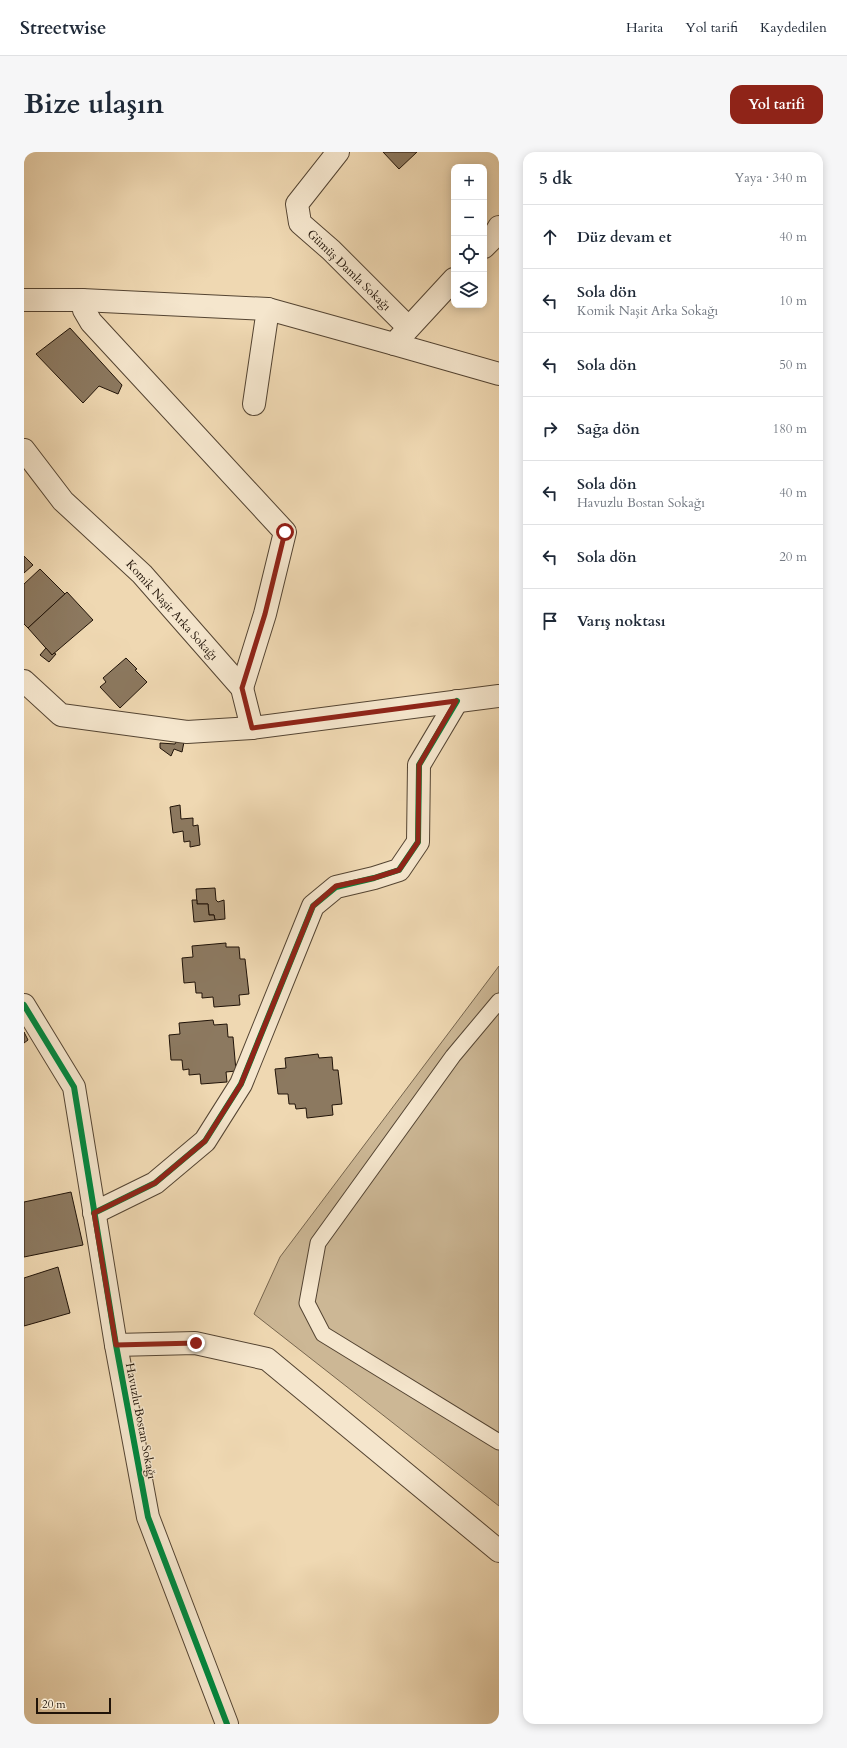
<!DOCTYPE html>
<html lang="tr">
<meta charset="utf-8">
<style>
body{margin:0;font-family:Cardo,serif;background:#f6f6f7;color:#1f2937}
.controls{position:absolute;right:12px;top:12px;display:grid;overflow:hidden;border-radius:8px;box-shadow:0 2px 10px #0003}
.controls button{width:36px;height:36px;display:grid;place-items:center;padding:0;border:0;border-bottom:1px solid #e0e1e3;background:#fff;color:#1f2937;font:20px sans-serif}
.scale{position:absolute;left:12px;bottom:10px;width:75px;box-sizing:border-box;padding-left:4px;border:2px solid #201308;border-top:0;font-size:11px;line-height:14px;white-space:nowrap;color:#201308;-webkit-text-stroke:3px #f5e6cd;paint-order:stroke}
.stop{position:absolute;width:12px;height:12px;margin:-9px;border:3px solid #8f2418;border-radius:50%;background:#fff}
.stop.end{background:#8f2418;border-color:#fff;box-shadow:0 1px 4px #0008}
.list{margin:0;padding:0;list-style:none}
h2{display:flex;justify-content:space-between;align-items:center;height:52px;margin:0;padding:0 16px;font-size:17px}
h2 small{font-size:13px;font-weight:400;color:#747a83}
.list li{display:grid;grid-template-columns:26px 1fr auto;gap:12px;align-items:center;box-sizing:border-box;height:64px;padding:0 16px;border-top:1px solid #e0e1e3}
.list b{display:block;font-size:15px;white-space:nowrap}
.list p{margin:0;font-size:13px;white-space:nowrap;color:#747a83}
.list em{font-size:13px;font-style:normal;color:#747a83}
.icon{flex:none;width:22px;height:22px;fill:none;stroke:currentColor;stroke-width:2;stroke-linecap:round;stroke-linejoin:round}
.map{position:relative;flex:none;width:475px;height:1572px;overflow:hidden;border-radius:12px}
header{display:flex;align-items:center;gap:24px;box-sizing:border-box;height:56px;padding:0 20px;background:#fff;border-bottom:1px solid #e0e1e3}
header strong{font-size:19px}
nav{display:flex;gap:22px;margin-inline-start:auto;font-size:14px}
.intro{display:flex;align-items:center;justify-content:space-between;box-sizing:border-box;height:96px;padding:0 24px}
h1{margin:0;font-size:28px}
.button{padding:10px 18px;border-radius:12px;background:#8f2418;color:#fff;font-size:14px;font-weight:700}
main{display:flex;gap:24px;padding:0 24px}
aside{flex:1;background:#fff;border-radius:12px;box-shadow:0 2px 10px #0003}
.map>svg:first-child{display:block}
.green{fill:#ccb795;stroke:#76654e}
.building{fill:#8c7960;stroke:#201308}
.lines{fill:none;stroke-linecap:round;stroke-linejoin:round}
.lane-casing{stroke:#544432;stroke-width:17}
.street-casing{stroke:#544432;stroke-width:24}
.lane{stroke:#f5e6cd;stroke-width:15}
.street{stroke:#f5e6cd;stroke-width:22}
.cycleway-casing{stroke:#f5e6cd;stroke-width:8}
.cycleway{stroke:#00873e;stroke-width:6}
.route{stroke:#8f2418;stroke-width:5}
.labels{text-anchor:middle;stroke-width:3;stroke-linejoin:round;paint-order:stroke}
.street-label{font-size:12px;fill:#201308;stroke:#f5e6cd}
</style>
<header>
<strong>Streetwise</strong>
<nav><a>Harita</a><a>Yol tarifi</a><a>Kaydedilen</a></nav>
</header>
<div class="intro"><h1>Bize ulaşın</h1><a class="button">Yol tarifi</a></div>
<main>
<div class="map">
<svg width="475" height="1572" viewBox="0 0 475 1572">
<rect width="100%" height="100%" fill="#efd8b2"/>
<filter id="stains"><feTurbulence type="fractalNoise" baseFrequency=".005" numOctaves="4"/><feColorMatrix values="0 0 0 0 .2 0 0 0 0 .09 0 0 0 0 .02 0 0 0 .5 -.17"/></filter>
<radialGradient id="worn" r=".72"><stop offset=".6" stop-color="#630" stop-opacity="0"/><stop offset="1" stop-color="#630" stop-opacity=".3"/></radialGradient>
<path class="green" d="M475,814V1354L230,1162L256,1105Z"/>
<g class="building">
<path d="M359,0H393L375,17Z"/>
<path d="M46,176L98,233L94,242L75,234L59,251L12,202Z"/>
<path d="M0,404L9,413L0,421Z"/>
<path d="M16,417L41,442L4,476L0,472V432Z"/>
<path d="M43,440L69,468L28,503L4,476Z"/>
<path d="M22,496L28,503L30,501L32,502L25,510L16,503Z"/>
<path d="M102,506L113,517L111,518L123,530L96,556L76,535L82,530L79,526Z"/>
<path d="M152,590H160L158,600L150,597L147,604L136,596V591L151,592Z"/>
<path d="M156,653L157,667L169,666V674L174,673L176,693L166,695V689L160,690L159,679L149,681L146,655Z"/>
<path d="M191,736L192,748L194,750L200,748L201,767L191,768L190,763H185L184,752H173L172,737Z"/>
<path d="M168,748H173V752H184L185,763H190L191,768L170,770Z"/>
<path d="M202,791V795H215L216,807H221L225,842L215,843L216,853L190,855L189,845L178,846V841H172L171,830L160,831L158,806L169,805L168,794Z"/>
<path d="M189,868L190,873L203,872L204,885H209L212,919L202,920L203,930L177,932L176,922L165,923V917L159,918L158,908H147L145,883L156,882L155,871Z"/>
<path d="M0,880L4,888L0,891Z"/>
<path d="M294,902L295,906L308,905L309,918H314L318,952L308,953L309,963L283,966L282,956L272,957L271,952H265L264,942H254L251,917L262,916L261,906Z"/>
<path d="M47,1040L59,1093L0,1105V1050Z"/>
<path d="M34,1115L46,1161L0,1174V1126Z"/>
</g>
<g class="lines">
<g class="lane-casing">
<path id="lane" d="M475,849L429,904L294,1091L283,1151L299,1182L475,1290"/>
</g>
<g class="street-casing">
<g id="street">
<path d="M314,0L273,52L276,71L307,98L384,175"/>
<path d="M460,95L468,87L475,75"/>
<path d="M0,148H58L244,157L370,192L430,127"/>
<path d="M58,148L60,158L67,170L261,380L241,462L218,536"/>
<path d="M370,192L475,222"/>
<path d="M230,252L244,157"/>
<path d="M0,298L39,349L118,422L218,536L228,576"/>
<path d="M0,529L37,563L163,580L228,576L475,544"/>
<path d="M0,853L50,935L92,1193L124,1365L203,1572"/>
<path d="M70,1061L131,1031L181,989L217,932L289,754L312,735L350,726L375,718L394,690L395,613L433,549"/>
<path d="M92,1193L171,1191L243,1207L475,1399"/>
</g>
</g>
<use href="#lane" class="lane"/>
<use href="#street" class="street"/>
<g class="cycleway-casing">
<g id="cycleway">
<path d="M0,853L50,935L92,1193L124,1365L203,1572"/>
<path d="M70,1061L131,1031L181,989L217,932L289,754L312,735L350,726L375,718L394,690L395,613L433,549"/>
</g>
</g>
<use href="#cycleway" class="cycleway"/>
</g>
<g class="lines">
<path class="route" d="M172,1191L92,1193L70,1061L131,1031L181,989L217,932L289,754L312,734L350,726L375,718L394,690L395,613L432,549L228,576L218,536L241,462L261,380"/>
</g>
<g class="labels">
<g class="street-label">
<text transform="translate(325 118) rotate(44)" y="4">Gümüş Damla Sokağı</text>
<text transform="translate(148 458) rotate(48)" y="4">Komik Naşit Arka Sokağı</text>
<text transform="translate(117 1269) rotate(79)" y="4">Havuzlu Bostan Sokağı</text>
</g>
</g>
<rect width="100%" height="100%" filter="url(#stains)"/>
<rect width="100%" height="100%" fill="url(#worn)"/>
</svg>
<div class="controls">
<button>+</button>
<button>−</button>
<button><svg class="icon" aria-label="locate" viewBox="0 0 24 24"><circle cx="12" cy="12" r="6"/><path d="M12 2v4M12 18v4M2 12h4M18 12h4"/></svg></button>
<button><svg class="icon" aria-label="layers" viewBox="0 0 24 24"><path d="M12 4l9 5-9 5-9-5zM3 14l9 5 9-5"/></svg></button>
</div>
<div class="scale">20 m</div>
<div class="stop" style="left:261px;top:380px"></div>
<div class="stop end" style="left:172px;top:1191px"></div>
</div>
<aside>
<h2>5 dk<small>Yaya · 340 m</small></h2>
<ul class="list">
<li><svg class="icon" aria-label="ahead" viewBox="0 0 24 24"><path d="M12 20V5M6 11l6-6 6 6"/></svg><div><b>Düz devam et</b></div><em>40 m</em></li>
<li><svg class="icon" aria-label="left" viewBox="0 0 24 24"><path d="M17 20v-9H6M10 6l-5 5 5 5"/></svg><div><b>Sola dön</b><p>Komik Naşit Arka Sokağı</p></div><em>10 m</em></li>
<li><svg class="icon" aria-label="left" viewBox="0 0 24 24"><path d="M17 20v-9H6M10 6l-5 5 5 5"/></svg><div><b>Sola dön</b></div><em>50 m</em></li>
<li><svg class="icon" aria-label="right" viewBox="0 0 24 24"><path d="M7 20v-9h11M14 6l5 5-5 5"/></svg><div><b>Sağa dön</b></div><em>180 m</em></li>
<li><svg class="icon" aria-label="left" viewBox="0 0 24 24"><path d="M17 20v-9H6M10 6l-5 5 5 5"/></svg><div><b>Sola dön</b><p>Havuzlu Bostan Sokağı</p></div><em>40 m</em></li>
<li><svg class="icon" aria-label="left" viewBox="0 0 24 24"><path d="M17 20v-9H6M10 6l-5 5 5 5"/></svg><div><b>Sola dön</b></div><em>20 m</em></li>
<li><svg class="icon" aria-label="arrive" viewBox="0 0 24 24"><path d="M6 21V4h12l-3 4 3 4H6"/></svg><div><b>Varış noktası</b></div></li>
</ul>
</aside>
</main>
